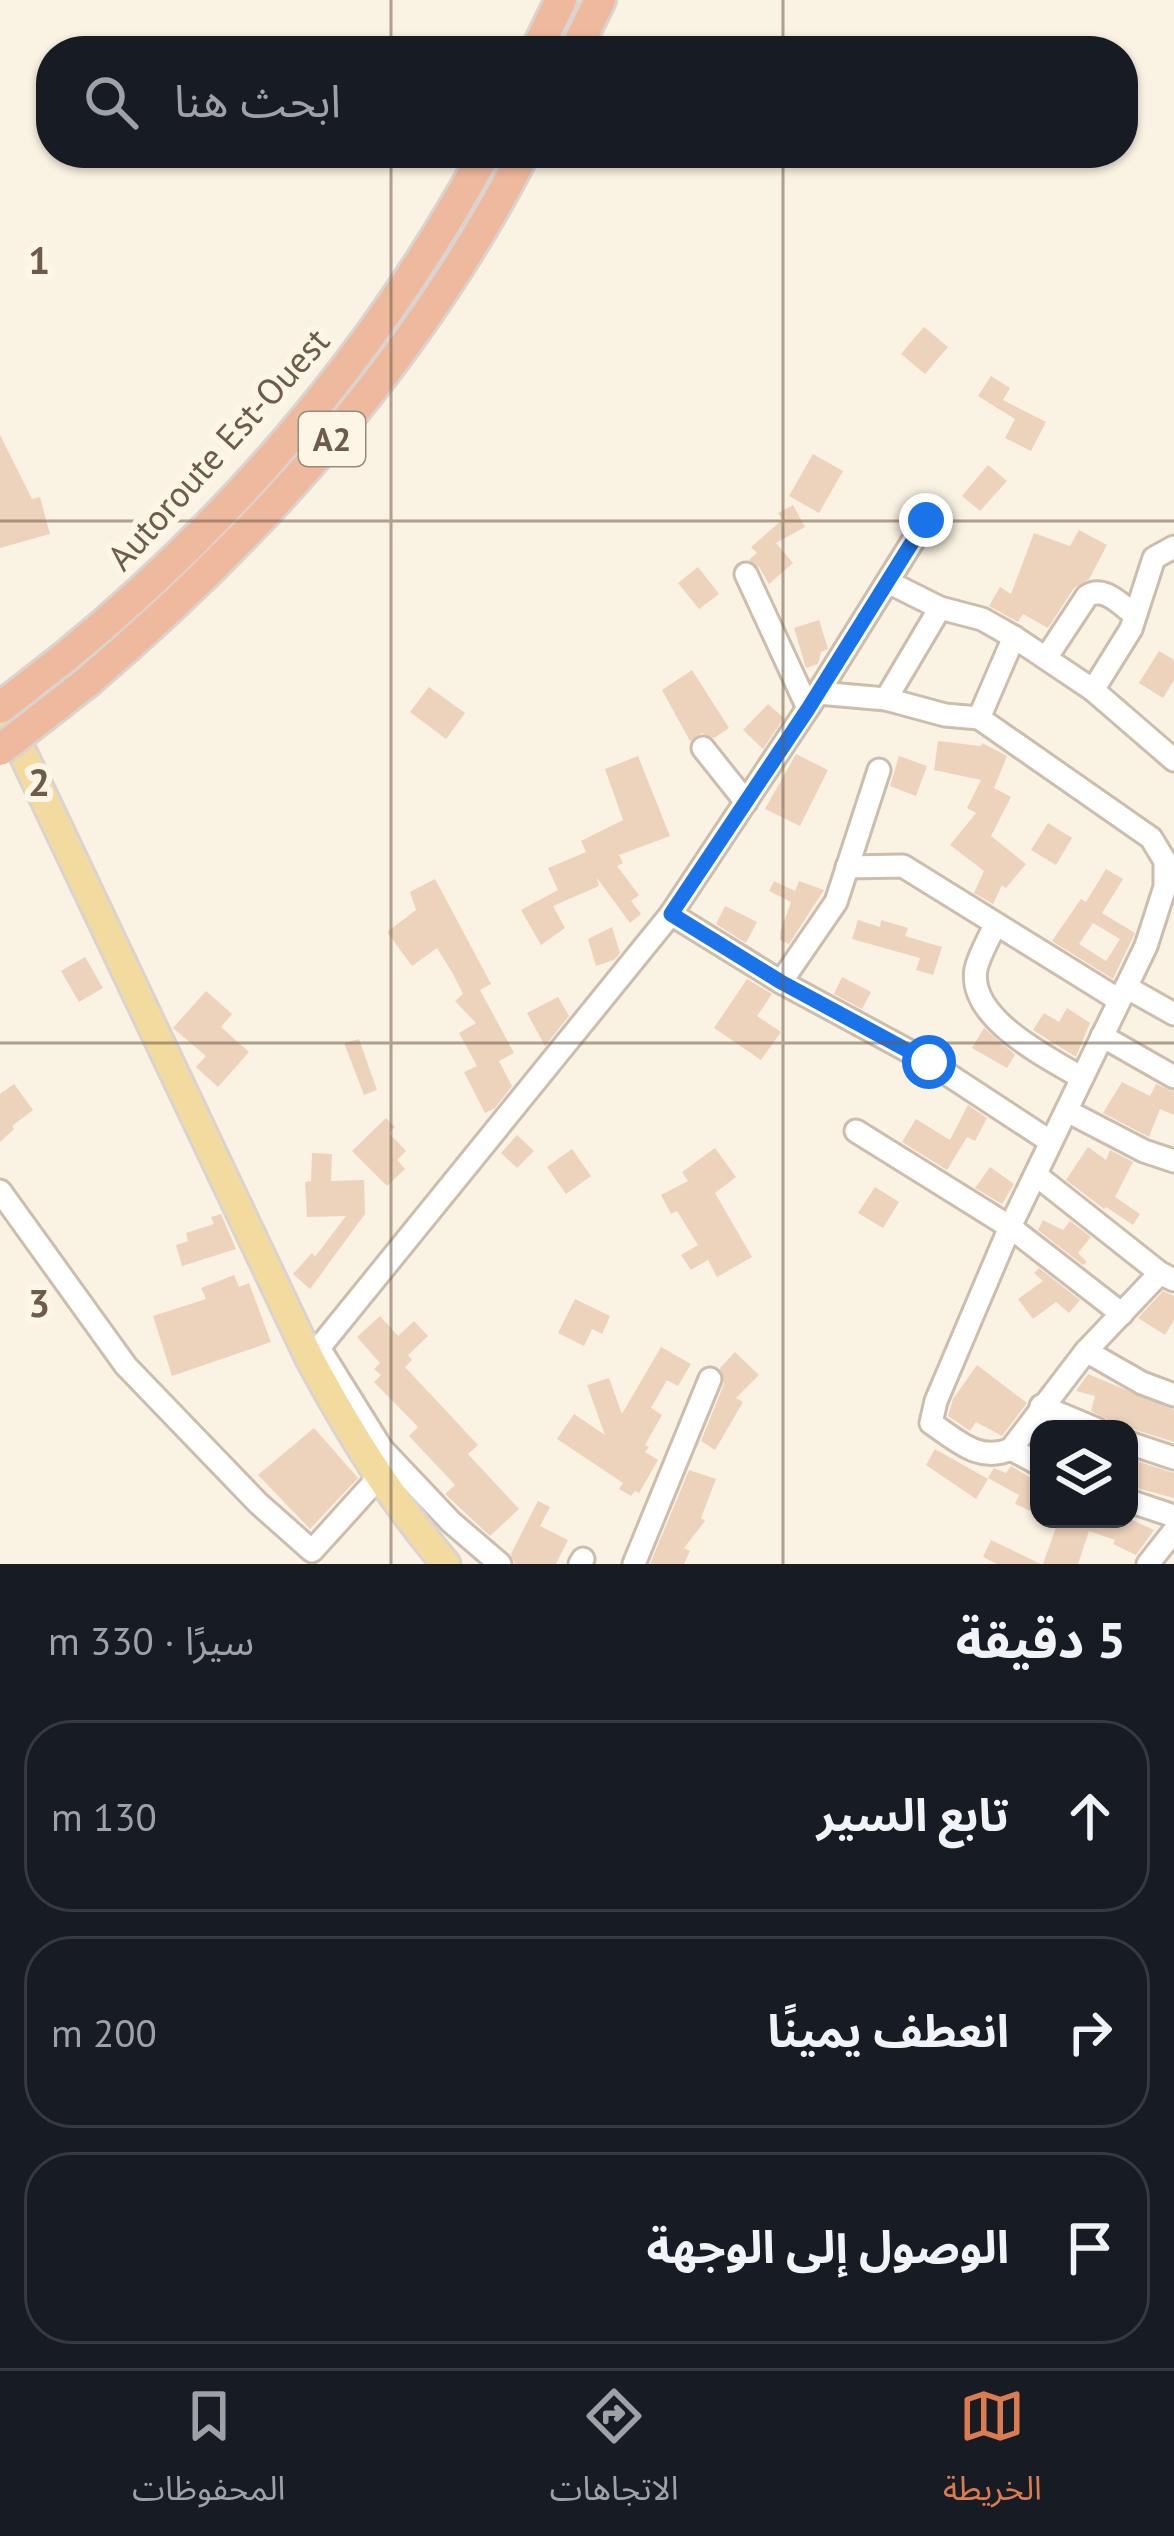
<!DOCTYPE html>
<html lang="ar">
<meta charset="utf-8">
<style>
body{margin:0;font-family:"PT Sans","Noto Sans Arabic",sans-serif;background:#242831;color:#f1f3f6;direction:rtl}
.controls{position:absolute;right:36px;bottom:36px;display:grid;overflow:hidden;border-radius:24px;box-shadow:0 3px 9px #0004}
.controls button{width:108px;height:108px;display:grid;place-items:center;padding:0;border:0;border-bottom:3px solid #363941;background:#171b24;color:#f1f3f6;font:60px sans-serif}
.stop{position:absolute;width:36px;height:36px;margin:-27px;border:9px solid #1a73e8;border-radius:50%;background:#fff}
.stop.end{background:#1a73e8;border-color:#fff;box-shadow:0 3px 12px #0008}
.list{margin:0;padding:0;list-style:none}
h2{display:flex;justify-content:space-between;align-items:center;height:156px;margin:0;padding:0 48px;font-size:51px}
h2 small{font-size:39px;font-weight:400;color:#9ea1a6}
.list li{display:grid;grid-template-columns:78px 1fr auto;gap:36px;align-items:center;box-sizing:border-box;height:192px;margin:0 24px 24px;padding:0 24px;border:3px solid #363941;border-radius:48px}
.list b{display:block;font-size:45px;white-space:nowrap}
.list em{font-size:39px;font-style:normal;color:#9ea1a6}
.icon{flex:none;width:66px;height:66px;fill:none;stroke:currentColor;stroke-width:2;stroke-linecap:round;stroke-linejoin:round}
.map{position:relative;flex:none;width:1174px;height:1564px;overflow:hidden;direction:ltr}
.search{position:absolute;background:#171b24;box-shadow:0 3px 9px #0004;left:36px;right:36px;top:36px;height:132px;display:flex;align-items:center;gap:30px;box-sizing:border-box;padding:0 42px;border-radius:48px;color:#9ea1a6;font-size:45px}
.sheet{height:804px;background:#171b24}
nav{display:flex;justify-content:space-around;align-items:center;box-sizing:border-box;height:168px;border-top:3px solid #363941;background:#171b24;font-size:33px;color:#9ea1a6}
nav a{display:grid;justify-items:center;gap:6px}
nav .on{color:#da7b50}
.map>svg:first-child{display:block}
.building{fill:#edd3bc;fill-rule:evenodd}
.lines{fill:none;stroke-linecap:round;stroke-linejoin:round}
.minor-casing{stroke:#ccbdac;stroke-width:27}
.major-casing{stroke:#dad4d0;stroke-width:33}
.highway-casing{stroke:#dad4d0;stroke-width:36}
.minor{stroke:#fff;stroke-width:21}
.major{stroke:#f3db9f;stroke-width:27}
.highway{stroke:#efb99d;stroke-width:30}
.highway-bridge-casing{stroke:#dad4d0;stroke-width:36;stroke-linecap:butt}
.highway-bridge{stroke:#efb99d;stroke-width:30}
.route{stroke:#1a73e8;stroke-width:15}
.grid{fill:none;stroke:#6f5b4b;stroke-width:3;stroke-opacity:0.55}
.labels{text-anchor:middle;stroke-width:12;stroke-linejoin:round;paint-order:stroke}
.shield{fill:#fdf6e7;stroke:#9a8a7a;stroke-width:3}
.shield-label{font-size:33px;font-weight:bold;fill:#6f5b4b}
.street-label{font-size:36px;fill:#6f5b4b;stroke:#fdf6e7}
.grid-label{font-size:39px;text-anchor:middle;font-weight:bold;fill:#6f5b4b;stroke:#fdf6e7;stroke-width:12;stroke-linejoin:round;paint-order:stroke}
</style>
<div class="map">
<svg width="1174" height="1564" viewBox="0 0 1174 1564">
<rect width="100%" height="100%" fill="#faf2e2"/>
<g class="building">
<path d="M924,327L948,347L925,374L901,354Z"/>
<path d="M991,376L1010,388L1003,400L1046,422L1031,451L1005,438L1015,419L978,396Z"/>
<path d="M0,435L32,499L40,497L50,534L0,548Z"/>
<path d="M813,454L843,471L819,513L789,496Z"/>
<path d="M988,465L1007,481L980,511L962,496Z"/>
<path d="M793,505L805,527L776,543L793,563L769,584L759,567L749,560L757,553L751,547L782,520L778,513Z"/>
<path d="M1079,530L1107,545L1089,579L1074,588L1048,628L1023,614L1018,622L989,606L1000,587L1011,594L1034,533L1070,546Z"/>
<path d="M698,567L719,594L699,609L678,583Z"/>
<path d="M819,620L828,649L821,652L818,664L806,668L794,628Z"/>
<path d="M1159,651L1174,660V680L1163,698L1139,683Z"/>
<path d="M692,670L729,728L714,738L702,733L690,741L662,690Z"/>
<path d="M429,687L465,713L446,739L410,712Z"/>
<path d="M768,704L784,718L763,749L743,730Z"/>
<path d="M938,741L981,746L982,743L1007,756L994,788L1011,797L991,836L1026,864L1006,888L1002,885L993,904L974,893L984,871L950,845L976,813L967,808L981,780L934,770Z"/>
<path d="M796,754L828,770L800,826L765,809Z"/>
<path d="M638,756L670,836L619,855L623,863L617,866L639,895L631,901L641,914L630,923L597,878L599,886L553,906L565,928L541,945L521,910L558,890L548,868L586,852L581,841L623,820L605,769Z"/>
<path d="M899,756L927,766L916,796L890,786Z"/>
<path d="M1048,823L1072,838L1056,865L1031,850Z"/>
<path d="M1106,869L1123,879L1102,913L1135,933L1113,979L1052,941L1081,899L1086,902ZM1093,923L1120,939L1106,961L1079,944Z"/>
<path d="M435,879L491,984L480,990L514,1053L499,1061L512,1086L495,1108L485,1113L464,1072L477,1066L459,1033L476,1023L455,1001L463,994L453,974L437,948L412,966L387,932L416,910L410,892Z"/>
<path d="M774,881L795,891L799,881L824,890L789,944L780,940V933L791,902L769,891Z"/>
<path d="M725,906L757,922L746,943L716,924Z"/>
<path d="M858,920L880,927L881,920L908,928L905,936L942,947L933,975L916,970L920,958L852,939Z"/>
<path d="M612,927L620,953L614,960L596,966L588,939Z"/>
<path d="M85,957L103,988L79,1002L61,971Z"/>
<path d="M842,977L871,992L862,1009L834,994Z"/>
<path d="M747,979L772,994L757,1016L781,1032L761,1060L714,1028Z"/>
<path d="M206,991L232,1014L221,1027L249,1052L218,1087L196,1067L206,1056L173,1028Z"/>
<path d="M558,997L569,1016L545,1046L527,1013Z"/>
<path d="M1067,1008L1090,1023L1076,1057L1033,1030L1044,1013L1059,1022Z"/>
<path d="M984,1028L1015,1055L1007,1068L972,1048Z"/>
<path d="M359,1039L377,1090L364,1095L344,1043Z"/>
<path d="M1122,1082L1150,1096L1156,1084L1174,1092V1115L1160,1109L1149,1137L1103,1113Z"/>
<path d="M14,1084L33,1110L12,1126L14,1129L0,1142V1094Z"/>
<path d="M968,1105L987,1118L975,1141L967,1137L947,1170L902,1142L916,1119L950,1140Z"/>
<path d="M386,1118L395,1127L389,1133L406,1151L397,1160L405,1169L387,1186L352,1151Z"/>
<path d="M517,1135L534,1151L517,1168L501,1153Z"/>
<path d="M1088,1147L1106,1160L1110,1150L1133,1162L1115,1197L1140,1214L1133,1225L1106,1207L1104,1209L1066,1180Z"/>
<path d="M715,1148L736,1177L715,1193L752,1257L717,1277L708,1260L691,1270L681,1255L698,1245L677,1211L671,1214L661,1195L688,1181L682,1172Z"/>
<path d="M572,1149L591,1176L566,1194L547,1167Z"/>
<path d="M312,1153L332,1154L331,1181L364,1180L365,1214L310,1289L293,1274L312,1253L315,1257L346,1216L307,1217L305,1182L311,1181Z"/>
<path d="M990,1167L1014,1184L1002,1204L975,1188Z"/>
<path d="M875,1187L899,1202L883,1228L858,1213Z"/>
<path d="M221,1214L236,1249L182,1266L176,1245L188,1241L186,1233L214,1224L211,1217Z"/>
<path d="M1043,1220L1063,1230L1070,1221L1091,1237L1078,1253L1087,1262L1083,1265L1038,1230Z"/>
<path d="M1039,1268L1080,1300L1069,1313L1056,1302L1033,1319L1018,1299L1043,1281L1034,1273Z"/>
<path d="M234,1275L239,1287L249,1283L271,1342L172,1376L153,1316L206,1299L201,1288Z"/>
<path d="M1163,1291L1174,1296V1320L1165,1335L1138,1318Z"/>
<path d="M575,1299L610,1316L602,1334L592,1329L584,1346L558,1333Z"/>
<path d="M380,1316L398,1336L414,1321L428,1336L408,1355L412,1360L405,1367L478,1445L468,1454L519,1509L490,1536L445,1494L455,1485L409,1436L418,1427L374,1382L381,1375L374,1369L380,1363L357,1337Z"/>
<path d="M661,1347L691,1364L678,1386L667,1380L651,1408L662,1415L645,1445L649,1447L645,1452L658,1460L639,1493L635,1491L631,1496L619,1489L623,1483L557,1439L574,1414L605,1435L587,1385L609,1378L622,1414Z"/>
<path d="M735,1352L759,1375L736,1398L743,1402L715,1450L701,1441L724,1384L720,1368Z"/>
<path d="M977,1365L1027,1403L1002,1436L976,1422L970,1431L948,1416L953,1399Z"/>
<path d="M1088,1374L1174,1410V1442L1133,1429H1111L1107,1419L1091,1411L1095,1396L1076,1391Z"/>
<path d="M314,1428L358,1478L310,1529L258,1475Z"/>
<path d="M935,1449L988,1479L976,1499L926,1465Z"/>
<path d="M1130,1459L1174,1473V1498L1129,1486Z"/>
<path d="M1011,1466L1039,1483L1035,1513L1015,1504L1019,1495L988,1478L994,1468L1006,1473Z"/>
<path d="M689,1470L716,1479L701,1518L705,1521L684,1548L690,1551L684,1564H650Z"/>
<path d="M538,1501L550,1507L540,1526L568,1540L556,1564H515L511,1554Z"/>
<path d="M1059,1519H1130L1154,1530L1136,1555L1113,1544L1115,1540L1089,1531L1078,1564H1043Z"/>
<path d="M991,1540L1041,1564H997L983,1557Z"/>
</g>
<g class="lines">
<g class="minor-casing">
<g id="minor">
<path d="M746,574L808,708"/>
<path d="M888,582L940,608L982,619L1014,637L1093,690L1174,760"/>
<path d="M1046,658L1087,596C1104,585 1121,605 1135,615"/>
<path d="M1093,690L1131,629L1154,558L1174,547"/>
<path d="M818,693L886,699L945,715L979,718L1151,838L1165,861V887L1146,946L1010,1227L936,1401L931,1423C958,1441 979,1463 1011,1449"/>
<path d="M886,699L940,608"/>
<path d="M979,718L1014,637"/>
<path d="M703,748L746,802"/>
<path d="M847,867L903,866L1119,1000"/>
<path d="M671,914L781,982L929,1062L1051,1142"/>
<path d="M995,925C989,939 979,955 976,969C967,1018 1047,1057 1082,1078"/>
<path d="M781,982L836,902L879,770"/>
<path d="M1126,987L1174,1014"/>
<path d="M1102,1036L1174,1077"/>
<path d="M1069,1112L1144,1151L1174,1161"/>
<path d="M856,1131L1010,1227L1122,1314"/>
<path d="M1036,1175L1160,1273"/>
<path d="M0,1191L126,1366L258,1503L312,1551L378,1478"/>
<path d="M319,1348L382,1449L451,1522L500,1564"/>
<path d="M1086,1351L1142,1383L1174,1395"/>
<path d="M310,1359L671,914L818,693L926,520"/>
<path d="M1041,1406L1096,1429"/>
<path d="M1129,1443L1174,1458"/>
<path d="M1039,1464L1011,1449L1086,1351L1160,1273L1174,1280"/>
<path d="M1129,1501L1174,1516"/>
<path d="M580,1564L583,1559"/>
<path d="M634,1564L710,1379"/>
<path d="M1148,1564L1174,1531"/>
</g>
</g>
<g class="major-casing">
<path id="major" d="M6,718L310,1359C351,1435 390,1498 446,1564"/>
</g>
<g class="highway-casing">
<g id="highway">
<path d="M536,51L561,0"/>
<path d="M575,51L600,0"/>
<path d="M65,657C236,517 379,348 485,153"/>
<path d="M87,682C264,531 417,360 524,153"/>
</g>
</g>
<use href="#minor" class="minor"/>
<use href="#major" class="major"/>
<use href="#highway" class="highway"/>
<g class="highway-bridge-casing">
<g id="highway-bridge">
<path d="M0,708L65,657"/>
<path d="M0,750L87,682"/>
</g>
</g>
<use href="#highway-bridge" class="highway-bridge"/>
</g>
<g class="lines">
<path class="route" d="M926,520L808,709L671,914L781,982L929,1062"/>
</g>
<path class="grid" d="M391,0V51M783,0V51M391,153V1564M783,153V1564M0,521H1174M0,1043H1174"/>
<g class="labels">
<rect class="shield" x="299" y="412" width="66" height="54" rx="9"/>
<g class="shield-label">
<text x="332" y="451">A2</text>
</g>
<g class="street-label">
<text transform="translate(218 449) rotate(-48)" y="13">Autoroute Est-Ouest</text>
</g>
</g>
<g class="grid-label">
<text x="39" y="274">1</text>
<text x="39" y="796">2</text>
<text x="39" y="1317">3</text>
</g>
</svg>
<div class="controls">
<button><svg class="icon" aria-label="layers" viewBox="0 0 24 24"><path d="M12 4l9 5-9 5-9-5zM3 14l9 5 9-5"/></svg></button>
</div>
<div class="stop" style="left:929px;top:1062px"></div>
<div class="stop end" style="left:926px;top:520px"></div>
<div class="search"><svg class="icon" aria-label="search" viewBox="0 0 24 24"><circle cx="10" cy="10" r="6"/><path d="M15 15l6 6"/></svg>ابحث هنا</div>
</div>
<section class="sheet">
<h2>5 دقيقة<small>سيرًا · 330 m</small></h2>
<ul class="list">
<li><svg class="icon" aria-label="ahead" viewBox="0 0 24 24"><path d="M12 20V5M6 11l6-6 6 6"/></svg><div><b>تابع السير</b></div><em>130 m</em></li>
<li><svg class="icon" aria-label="right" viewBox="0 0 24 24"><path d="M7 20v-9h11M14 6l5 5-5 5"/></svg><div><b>انعطف يمينًا</b></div><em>200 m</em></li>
<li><svg class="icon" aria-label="arrive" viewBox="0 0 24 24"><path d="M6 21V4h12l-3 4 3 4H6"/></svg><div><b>الوصول إلى الوجهة</b></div></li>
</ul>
</section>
<nav>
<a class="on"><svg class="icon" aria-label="map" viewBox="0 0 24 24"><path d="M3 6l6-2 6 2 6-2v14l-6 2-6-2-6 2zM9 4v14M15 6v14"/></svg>الخريطة</a>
<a><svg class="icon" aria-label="directions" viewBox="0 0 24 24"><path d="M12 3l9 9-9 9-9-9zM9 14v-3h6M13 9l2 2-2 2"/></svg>الاتجاهات</a>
<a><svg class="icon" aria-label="saved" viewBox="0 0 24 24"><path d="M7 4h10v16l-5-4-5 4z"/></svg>المحفوظات</a>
</nav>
